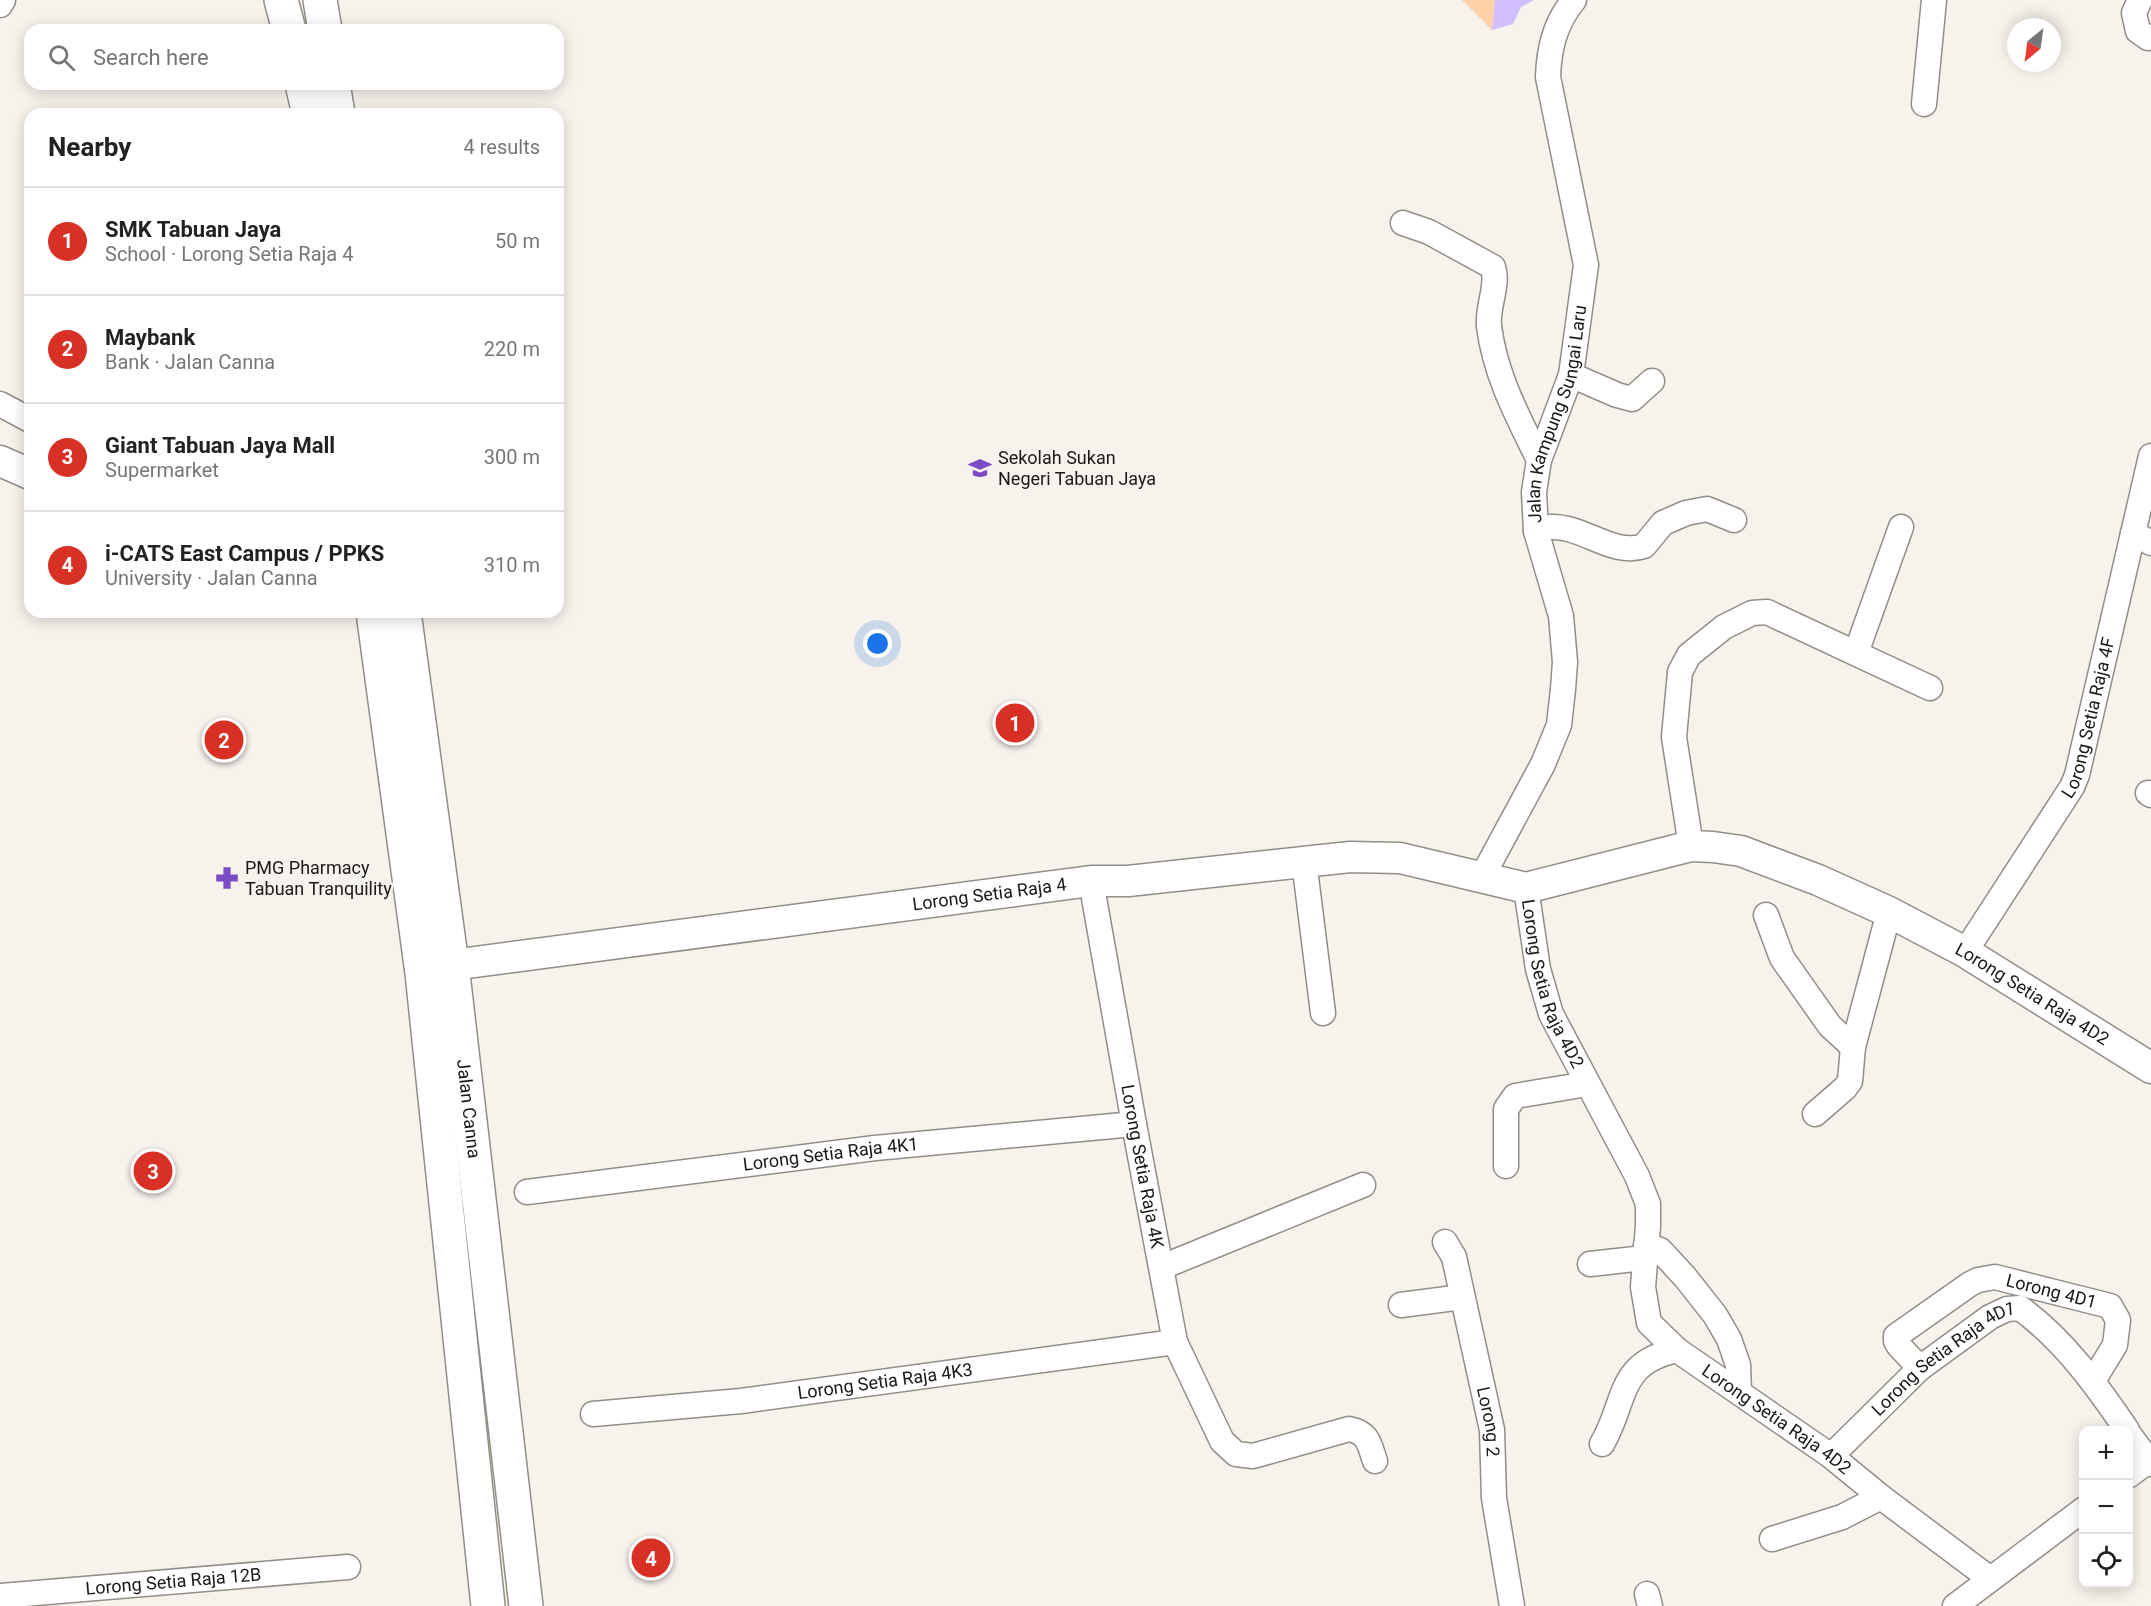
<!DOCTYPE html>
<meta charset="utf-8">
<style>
body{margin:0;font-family:Roboto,sans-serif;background:#f6f6f6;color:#222}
.controls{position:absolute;right:18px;bottom:18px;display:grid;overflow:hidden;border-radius:12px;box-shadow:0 3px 15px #0003}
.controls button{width:54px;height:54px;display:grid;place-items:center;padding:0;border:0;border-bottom:2px solid #e0e0e0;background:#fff;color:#222;font:30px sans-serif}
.compass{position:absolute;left:2007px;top:18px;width:54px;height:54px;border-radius:50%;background:#fff;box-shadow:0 3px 15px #0003;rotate:209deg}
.you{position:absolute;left:878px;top:644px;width:21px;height:21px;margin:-15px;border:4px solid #fff;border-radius:50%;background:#1a73e8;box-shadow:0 0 0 9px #1a73e833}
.badge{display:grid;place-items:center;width:39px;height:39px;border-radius:50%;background:#d93025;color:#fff;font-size:20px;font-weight:700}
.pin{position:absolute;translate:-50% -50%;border:3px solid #fff;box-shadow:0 2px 6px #0006}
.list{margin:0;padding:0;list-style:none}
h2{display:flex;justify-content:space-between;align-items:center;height:78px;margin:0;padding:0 24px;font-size:26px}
h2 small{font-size:20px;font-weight:400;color:#767676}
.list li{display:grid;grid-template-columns:39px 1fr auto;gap:18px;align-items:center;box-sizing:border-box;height:108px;padding:0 24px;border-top:2px solid #e0e0e0}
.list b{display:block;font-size:22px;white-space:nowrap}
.list p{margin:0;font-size:20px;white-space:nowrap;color:#767676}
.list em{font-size:20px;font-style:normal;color:#767676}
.icon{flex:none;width:33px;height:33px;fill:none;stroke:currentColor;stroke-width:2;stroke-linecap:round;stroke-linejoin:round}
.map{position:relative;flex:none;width:2151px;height:1606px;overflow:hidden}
.search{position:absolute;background:#fff;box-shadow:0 3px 15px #0003;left:24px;top:24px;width:540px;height:66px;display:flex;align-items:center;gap:15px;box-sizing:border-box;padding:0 21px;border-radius:18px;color:#767676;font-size:22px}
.panel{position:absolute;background:#fff;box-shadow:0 3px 15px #0003;left:24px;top:108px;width:540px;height:510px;border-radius:18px}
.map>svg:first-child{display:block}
.green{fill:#fed0a5}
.water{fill:#d1bffd}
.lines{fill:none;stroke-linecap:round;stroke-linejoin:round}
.minor-casing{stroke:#928d87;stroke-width:27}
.tertiary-casing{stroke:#928d87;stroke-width:33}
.trunk-casing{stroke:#928d87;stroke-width:36}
.minor{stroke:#fff;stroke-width:24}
.tertiary{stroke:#fff;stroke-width:30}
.trunk{stroke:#fff;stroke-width:33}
.labels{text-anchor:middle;stroke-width:5;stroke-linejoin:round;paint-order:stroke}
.street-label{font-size:18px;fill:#1b1917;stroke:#f8f2ec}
.poi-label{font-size:18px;fill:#1b1917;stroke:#f8f2ec;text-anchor:start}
</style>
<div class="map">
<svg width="2151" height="1606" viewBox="0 0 2151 1606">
<rect width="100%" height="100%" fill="#f8f2ec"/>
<path class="green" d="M1462,0H1495L1492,30Z"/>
<path class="water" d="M1495,0H1534L1521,7L1513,24L1492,30Z"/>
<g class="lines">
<g class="minor-casing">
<g id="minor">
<path d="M2140,0L2134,13L2138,31L2148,38L2151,37"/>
<path d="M0,5L3,0"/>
<path d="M1924,104L1934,0"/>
<path d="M1403,223L1429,232L1493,267C1499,285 1487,306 1489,326C1495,375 1518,417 1539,460"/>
<path d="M1571,375L1617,395L1632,399L1652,381"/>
<path d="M0,404L30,420"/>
<path d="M1536,531C1541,530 1546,527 1550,527C1583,525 1612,557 1644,546L1663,523L1686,513L1707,509L1734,520"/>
<path d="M2133,533L2151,543"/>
<path d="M1856,653L1901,527"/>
<path d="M2148,793L2151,795"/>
<path d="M1691,846L1674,737L1680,672L1689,655L1724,627L1752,613L1767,612L1930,688"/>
<path d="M1304,861L1323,1013"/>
<path id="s1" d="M1482,877L1543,764L1559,725L1563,689L1565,662L1561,616L1536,531L1534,492L1539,460L1571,375L1586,265L1548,77C1549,48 1555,23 1574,0"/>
<path id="s2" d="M1091,881L1134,1124L1175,1342L1222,1441L1236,1454L1253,1456L1349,1429C1369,1433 1369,1444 1375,1461"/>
<path id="s3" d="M1526,888L1538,969L1551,1014L1637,1176L1648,1204V1226L1643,1287L1649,1323L1677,1350L1831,1456L1881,1497L1989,1578"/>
<path d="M1766,915L1782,958L1830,1026L1853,1047"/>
<path id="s4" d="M1965,952L2072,787L2077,775L2151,456"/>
<path d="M1815,1114L1845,1088L1850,1081L1853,1047L1889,912"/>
<path d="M1506,1166V1109L1515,1096L1587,1084"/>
<path id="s5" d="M527,1192L875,1148L1134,1124"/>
<path id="s6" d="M1445,1242L1454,1257L1492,1430L1494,1498L1512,1606"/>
<path d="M1646,1245L1660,1250L1685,1277L1715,1315L1729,1339L1738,1365L1739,1392"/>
<path d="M1590,1264L1644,1258"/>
<path d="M1162,1267L1363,1185"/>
<path d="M1401,1305L1462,1297"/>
<path id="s7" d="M1920,1368L1899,1346L1896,1341V1336L1970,1284L1978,1280L1995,1277L2110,1306L2118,1320L2115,1345L2093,1381"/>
<path id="s8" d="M593,1414L741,1401L1175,1342"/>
<path d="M2128,1433L2151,1464"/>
<path d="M1602,1444C1627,1402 1616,1363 1677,1350"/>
<path id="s9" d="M1831,1456L1920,1368L1990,1317L2007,1309L2020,1308C2064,1340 2097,1386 2127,1430"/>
<path d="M2128,1476L2151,1459"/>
<path d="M1772,1539L1842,1517L1881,1497"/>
<path d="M1647,1594L1650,1606"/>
<path id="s10" d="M0,1596L348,1567"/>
<path d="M1955,1606L2084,1509"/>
</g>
</g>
<g class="tertiary-casing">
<g id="tertiary">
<path d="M0,461L30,474"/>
<path id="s11" d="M452,965L1091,881H1128L1350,857L1400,858L1526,888L1691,846L1713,847L1741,851L1818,880L1889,912L1965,952L2151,1068"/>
</g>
</g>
<g class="trunk-casing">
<g id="trunk">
<path d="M281,0L289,30"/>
<path d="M320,0L325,30"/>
<path d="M302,84L309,114"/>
<path d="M333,84L338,114"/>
<path d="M373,612L422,973L488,1606"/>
<path id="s12" d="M404,612L452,965L526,1606"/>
</g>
</g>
<use href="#minor" class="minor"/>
<use href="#tertiary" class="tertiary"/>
<use href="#trunk" class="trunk"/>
</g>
<defs>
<g id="school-bare" transform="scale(1.8)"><path d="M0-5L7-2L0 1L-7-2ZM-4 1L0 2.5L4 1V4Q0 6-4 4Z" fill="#7b4bc4" stroke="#f8f2ec" stroke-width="2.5" paint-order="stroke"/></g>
<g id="pharmacy-bare" transform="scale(1.8)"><path d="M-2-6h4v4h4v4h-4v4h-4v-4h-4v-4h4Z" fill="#7b4bc4" stroke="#f8f2ec" stroke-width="2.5" paint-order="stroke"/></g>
</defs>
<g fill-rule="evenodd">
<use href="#school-bare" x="980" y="468"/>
<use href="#pharmacy-bare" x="227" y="878"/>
</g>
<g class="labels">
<g class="street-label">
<text dy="6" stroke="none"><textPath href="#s1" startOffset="489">Jalan Kampung Sungai Laru</textPath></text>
<text dy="6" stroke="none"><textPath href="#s4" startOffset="268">Lorong Setia Raja 4F</textPath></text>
<text dy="6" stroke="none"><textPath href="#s11" startOffset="542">Lorong Setia Raja 4</textPath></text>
<text dy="6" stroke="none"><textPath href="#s3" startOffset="100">Lorong Setia Raja 4D2</textPath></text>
<text dy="6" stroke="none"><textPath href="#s11" startOffset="1630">Lorong Setia Raja 4D2</textPath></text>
<text dy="6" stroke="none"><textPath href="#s12" startOffset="501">Jalan Canna</textPath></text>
<text dy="6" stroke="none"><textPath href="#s5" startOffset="306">Lorong Setia Raja 4K1</textPath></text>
<text dy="6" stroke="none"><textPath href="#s2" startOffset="290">Lorong Setia Raja 4K</textPath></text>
<text dy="6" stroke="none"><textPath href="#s7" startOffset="216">Lorong 4D1</textPath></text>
<text dy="6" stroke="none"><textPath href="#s9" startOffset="150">Lorong Setia Raja 4D1</textPath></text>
<text dy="6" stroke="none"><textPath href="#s8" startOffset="294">Lorong Setia Raja 4K3</textPath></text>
<text dy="6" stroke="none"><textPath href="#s3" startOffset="622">Lorong Setia Raja 4D2</textPath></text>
<text dy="6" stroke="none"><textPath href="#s6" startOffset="186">Lorong 2</textPath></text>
<text dy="6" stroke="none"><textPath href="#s10" startOffset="174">Lorong Setia Raja 12B</textPath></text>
</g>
<g class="poi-label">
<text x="998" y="464">Sekolah Sukan<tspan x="998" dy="21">Negeri Tabuan Jaya</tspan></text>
<text x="245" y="874">PMG Pharmacy<tspan x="245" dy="21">Tabuan Tranquility</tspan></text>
</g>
</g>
</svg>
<div class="controls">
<button>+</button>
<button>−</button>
<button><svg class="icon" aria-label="locate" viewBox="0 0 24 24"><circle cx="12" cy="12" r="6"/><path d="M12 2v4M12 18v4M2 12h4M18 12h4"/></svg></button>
</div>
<svg class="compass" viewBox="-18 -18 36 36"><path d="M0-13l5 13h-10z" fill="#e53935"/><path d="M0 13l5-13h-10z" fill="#767676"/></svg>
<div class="you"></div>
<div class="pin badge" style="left:1015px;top:723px">1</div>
<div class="pin badge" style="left:224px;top:740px">2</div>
<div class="pin badge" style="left:153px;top:1171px">3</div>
<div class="pin badge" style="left:651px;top:1558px">4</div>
<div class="search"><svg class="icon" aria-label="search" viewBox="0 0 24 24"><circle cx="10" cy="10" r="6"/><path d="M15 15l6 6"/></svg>Search here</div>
<section class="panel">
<h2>Nearby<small>4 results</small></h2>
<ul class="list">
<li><span class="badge">1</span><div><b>SMK Tabuan Jaya</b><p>School · Lorong Setia Raja 4</p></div><em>50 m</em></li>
<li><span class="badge">2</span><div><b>Maybank</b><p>Bank · Jalan Canna</p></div><em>220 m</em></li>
<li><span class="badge">3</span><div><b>Giant Tabuan Jaya Mall</b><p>Supermarket</p></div><em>300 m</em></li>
<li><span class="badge">4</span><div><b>i-CATS East Campus / PPKS</b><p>University · Jalan Canna</p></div><em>310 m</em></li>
</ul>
</section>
</div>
